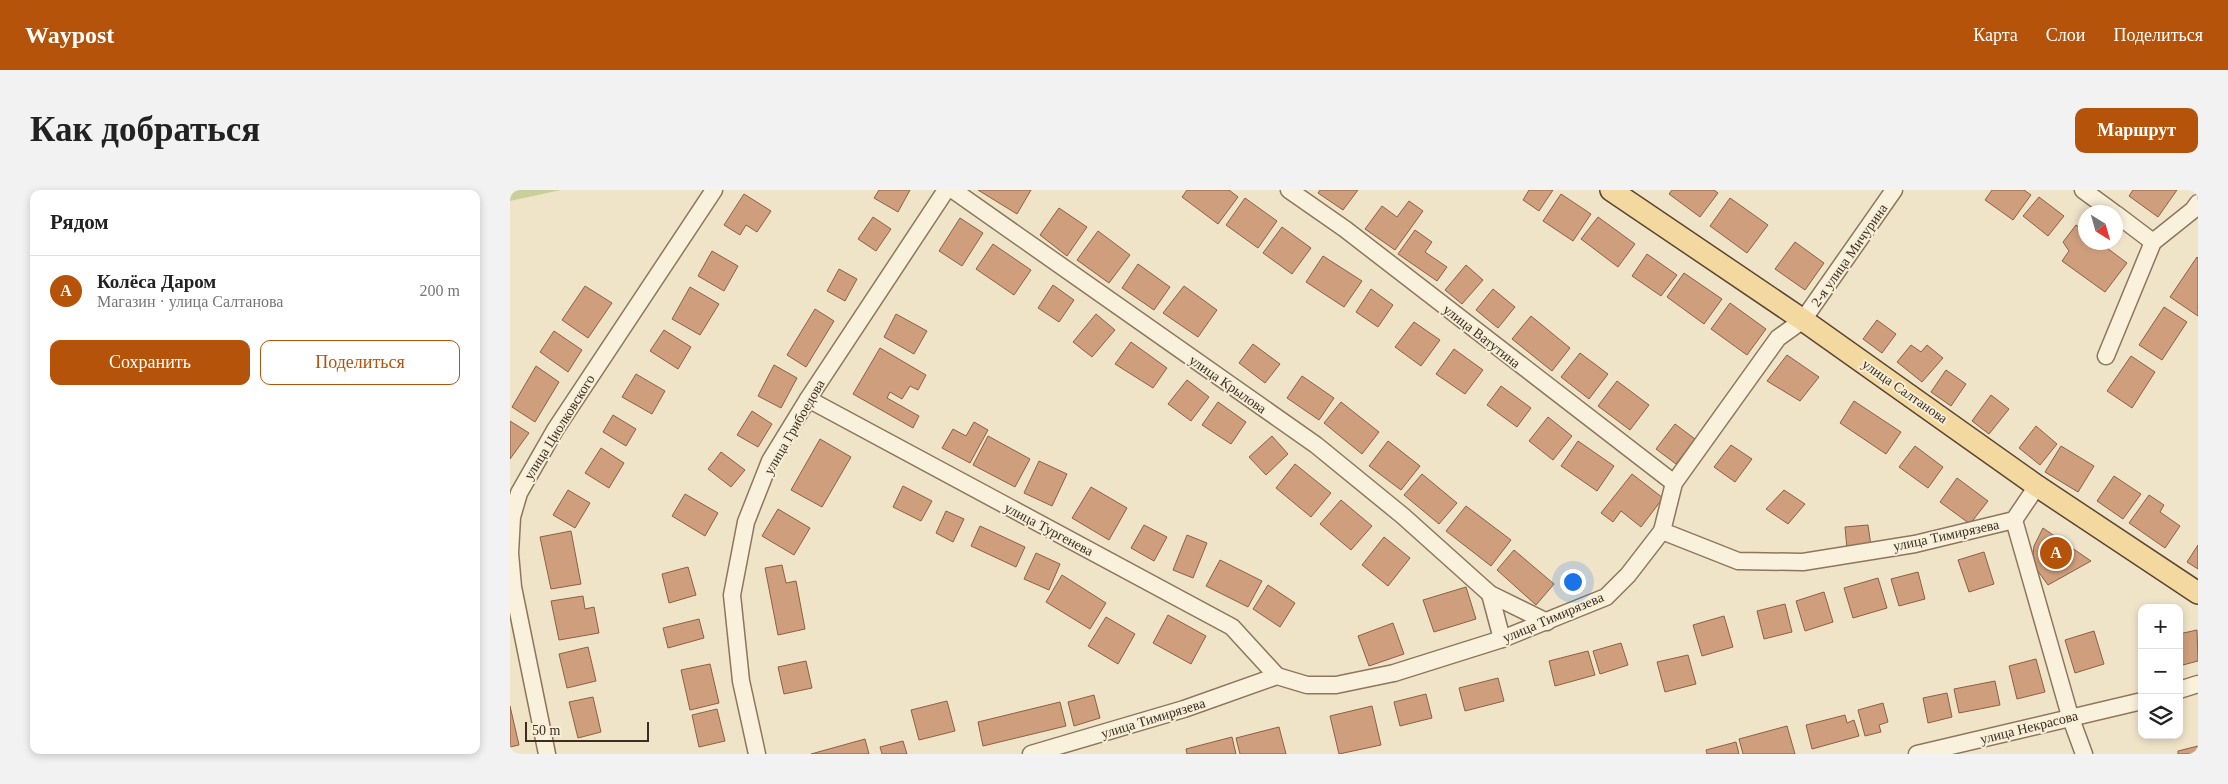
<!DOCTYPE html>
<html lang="ru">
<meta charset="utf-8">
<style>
body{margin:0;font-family:"Times New Roman",serif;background:#f2f2f2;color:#222}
.controls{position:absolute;right:15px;bottom:15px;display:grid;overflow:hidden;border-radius:10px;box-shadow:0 2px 8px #0003}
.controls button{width:45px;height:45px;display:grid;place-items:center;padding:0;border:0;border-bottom:1px solid #e0e0e0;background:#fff;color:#222;font:25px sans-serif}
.compass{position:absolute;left:1568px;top:15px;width:45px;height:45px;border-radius:50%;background:#fff;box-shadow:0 2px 8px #0003;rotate:143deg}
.scale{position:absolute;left:15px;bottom:12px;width:124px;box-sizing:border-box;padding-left:5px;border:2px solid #3d2e20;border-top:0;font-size:14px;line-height:18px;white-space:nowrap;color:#3d2e20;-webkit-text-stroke:4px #f7eed8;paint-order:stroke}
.you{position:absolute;left:1062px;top:391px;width:18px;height:18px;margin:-12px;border:4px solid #fff;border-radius:50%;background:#1a73e8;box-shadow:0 0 0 8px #1a73e833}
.badge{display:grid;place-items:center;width:32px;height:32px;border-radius:50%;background:#b45309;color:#fff;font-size:16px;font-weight:700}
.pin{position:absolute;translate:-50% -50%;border:2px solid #fff;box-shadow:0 1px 5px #0006}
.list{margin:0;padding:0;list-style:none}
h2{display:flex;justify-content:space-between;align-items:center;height:65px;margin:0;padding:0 20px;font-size:21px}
h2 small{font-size:16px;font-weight:400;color:#767676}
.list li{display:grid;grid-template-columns:32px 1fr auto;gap:15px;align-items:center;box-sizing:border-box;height:70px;padding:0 20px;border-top:1px solid #e0e0e0}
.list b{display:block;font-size:19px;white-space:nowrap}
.list p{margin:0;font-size:16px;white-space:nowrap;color:#767676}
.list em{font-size:16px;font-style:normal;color:#767676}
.actions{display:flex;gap:10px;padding:15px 20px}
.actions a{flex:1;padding:11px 0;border:1px solid #b45309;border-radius:10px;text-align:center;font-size:18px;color:#b45309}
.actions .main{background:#b45309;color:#fff}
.icon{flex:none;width:28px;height:28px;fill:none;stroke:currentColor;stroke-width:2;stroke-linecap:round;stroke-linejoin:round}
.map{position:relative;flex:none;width:1688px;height:564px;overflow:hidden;border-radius:10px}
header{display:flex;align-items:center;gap:30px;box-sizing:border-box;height:70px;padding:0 25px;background:#b45309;color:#fff}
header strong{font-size:24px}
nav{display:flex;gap:28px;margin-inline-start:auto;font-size:18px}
.intro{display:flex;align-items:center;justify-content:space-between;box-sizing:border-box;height:120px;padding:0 30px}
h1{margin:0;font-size:35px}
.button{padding:12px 22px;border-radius:10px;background:#b45309;color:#fff;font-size:18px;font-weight:700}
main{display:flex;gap:30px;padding:0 30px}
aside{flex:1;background:#fff;border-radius:10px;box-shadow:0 2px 8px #0003}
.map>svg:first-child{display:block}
.green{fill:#c9cf9b}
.building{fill:#cf9f7d;stroke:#8d5f41}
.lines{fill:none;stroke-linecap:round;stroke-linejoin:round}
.minor-casing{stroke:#8d765c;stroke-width:19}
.major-casing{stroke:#5b4430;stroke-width:24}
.minor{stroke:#faf1dc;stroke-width:16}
.major{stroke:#f3d9a0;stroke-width:21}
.labels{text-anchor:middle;stroke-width:4;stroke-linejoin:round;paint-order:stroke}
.street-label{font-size:14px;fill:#3d2e20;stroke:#f7eed8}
</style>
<header>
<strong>Waypost</strong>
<nav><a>Карта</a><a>Слои</a><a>Поделиться</a></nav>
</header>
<div class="intro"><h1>Как добраться</h1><a class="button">Маршрут</a></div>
<main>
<aside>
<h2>Рядом<small></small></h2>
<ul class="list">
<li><span class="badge">A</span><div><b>Колёса Даром</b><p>Магазин · улица Салтанова</p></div><em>200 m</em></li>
</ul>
<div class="actions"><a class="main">Сохранить</a><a>Поделиться</a></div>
</aside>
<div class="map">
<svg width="1688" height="564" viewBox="0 0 1688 564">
<rect width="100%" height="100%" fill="#f0e4c8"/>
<path class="green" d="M0,0H51L0,11Z"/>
<g class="building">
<path d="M369,0H400L388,22L364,8Z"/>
<path d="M468,0H521L507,24Z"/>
<path d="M677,0H719L728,7L708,34L672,7Z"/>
<path d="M810,0H848L833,20L808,3Z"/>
<path d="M1019,0H1043L1029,21L1013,10Z"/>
<path d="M1162,0H1204L1208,3L1190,27L1159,4Z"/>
<path d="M1482,0H1514L1521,5L1503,30L1475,10Z"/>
<path d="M1623,0H1667L1648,27L1619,6Z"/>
<path d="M234,4L261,21L247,42L236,35L230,45L214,35Z"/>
<path d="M1051,4L1081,24L1063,51L1033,31Z"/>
<path d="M1529,7L1554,26L1538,46L1513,26Z"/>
<path d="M735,8L767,31L748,58L716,35Z"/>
<path d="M1220,8L1258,35L1237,63L1200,36Z"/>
<path d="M899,11L913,21L885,60L855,39L872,16L887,27Z"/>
<path d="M549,18L577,37L557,66L530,45Z"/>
<path d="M363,27L381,39L366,61L348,49Z"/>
<path d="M1088,27L1125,54L1108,77L1071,49Z"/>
<path d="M450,28L473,43L452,76L429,61Z"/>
<path d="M1566,35L1576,42V52H1589L1617,73L1595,102L1552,71L1559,61L1553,52Z"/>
<path d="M772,37L801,58L782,84L753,63Z"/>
<path d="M905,40L922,52L915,62L937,77L927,91L888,64Z"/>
<path d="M588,41L620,65L599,93L567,70Z"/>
<path d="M1285,52L1314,73L1295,100L1265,79Z"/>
<path d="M483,54L521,80L504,105L466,79Z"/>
<path d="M202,61L228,76L214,101L188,86Z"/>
<path d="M1137,64L1167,85L1151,106L1122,86Z"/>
<path d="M813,66L852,91L834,117L796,92Z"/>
<path d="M1687,67L1688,68V126L1660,107Z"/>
<path d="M628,74L660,97L644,120L612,98Z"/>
<path d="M956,75L973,90L952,114L935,100Z"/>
<path d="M329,79L347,89L335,111L317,101Z"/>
<path d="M1174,83L1212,109L1194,134L1157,107Z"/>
<path d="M543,95L564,110L549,132L528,118Z"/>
<path d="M75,96L102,113L78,148L52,130Z"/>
<path d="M674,96L707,120L688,147L653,123Z"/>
<path d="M180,97L209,114L190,145L162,129Z"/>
<path d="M861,99L883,115L868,137L846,122Z"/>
<path d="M983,99L1005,117L988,138L966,120Z"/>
<path d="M1220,113L1256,139L1237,165L1201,139Z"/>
<path d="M1654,117L1677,132L1652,170L1629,155Z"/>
<path d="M305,119L324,131L296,177L277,165Z"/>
<path d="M386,124L417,141L404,164L374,147Z"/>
<path d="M586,124L605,140L582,167L563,152Z"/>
<path d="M1021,126L1060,158L1042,181L1002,149Z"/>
<path d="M1367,130L1386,144L1372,163L1353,149Z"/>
<path d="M904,132L930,150L911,176L885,157Z"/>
<path d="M154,140L181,157L168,179L140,161Z"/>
<path d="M44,141L72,160L58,182L30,162Z"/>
<path d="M621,152L657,178L643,198L605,174Z"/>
<path d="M743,154L770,174L755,193L729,173Z"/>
<path d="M1401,155L1411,162L1417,155L1433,168L1412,192L1387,172Z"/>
<path d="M370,158L416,185L408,200L400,196L392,209L380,202L377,208L409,226L403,238L343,204Z"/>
<path d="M944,159L973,180L955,204L926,184Z"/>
<path d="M1070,163L1098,184L1079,209L1051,187Z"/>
<path d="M1277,165L1309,187L1290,211L1257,191Z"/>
<path d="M1621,166L1645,182L1622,218L1597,201Z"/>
<path d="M264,175L287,188L271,218L248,206Z"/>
<path d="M26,176L49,192L25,232L2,217Z"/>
<path d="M1436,180L1456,194L1441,216L1421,202Z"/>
<path d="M126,184L155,201L142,224L112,207Z"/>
<path d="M792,186L824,208L809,230L777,208Z"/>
<path d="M677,190L699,207L681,231L658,214Z"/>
<path d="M1107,191L1139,215L1120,240L1088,216Z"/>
<path d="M991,196L1021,218L1007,237L977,215Z"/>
<path d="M1481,205L1499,219L1479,244L1462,231Z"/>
<path d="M1344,211L1391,242L1376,264L1330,233Z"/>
<path d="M708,212L736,232L721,254L692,235Z"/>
<path d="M831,212L869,242L852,264L814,233Z"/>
<path d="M242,221L262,234L248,257L227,245Z"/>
<path d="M103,225L126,239L116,256L93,242Z"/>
<path d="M1038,227L1062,246L1043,270L1019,251Z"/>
<path d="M0,231L19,243L0,269Z"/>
<path d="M464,232L478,240L460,273L432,258L443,239L456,246Z"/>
<path d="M1165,234L1185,249L1166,274L1146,259Z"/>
<path d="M1526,236L1547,254L1530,275L1509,258Z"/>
<path d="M478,246L520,269L505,297L463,275Z"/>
<path d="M762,246L778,264L756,285L739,267Z"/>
<path d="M310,249L341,267L312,317L281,300Z"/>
<path d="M878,251L910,276L891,300L859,276Z"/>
<path d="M1068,251L1104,276L1087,301L1051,276Z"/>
<path d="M1221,255L1242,269L1225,292L1204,277Z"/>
<path d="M1405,256L1433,277L1418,298L1389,277Z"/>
<path d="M1551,256L1584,276L1568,302L1535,282Z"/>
<path d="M91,258L114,273L99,298L75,283Z"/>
<path d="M211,262L235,280L221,297L198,279Z"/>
<path d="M529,271L557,284L542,316L514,303Z"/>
<path d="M785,274L821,303L801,327L766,298Z"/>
<path d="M912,284L947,313L929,334L894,305Z"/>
<path d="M1122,284L1153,308L1131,337L1111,321L1103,332L1091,323Z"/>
<path d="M1604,286L1631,304L1613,329L1587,311Z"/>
<path d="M1447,288L1478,311L1460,334L1430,312Z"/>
<path d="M393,296L422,311L411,331L383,317Z"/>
<path d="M581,297L617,318L599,350L562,328Z"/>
<path d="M58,300L80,313L65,338L43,325Z"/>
<path d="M1274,300L1295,314L1278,334L1256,319Z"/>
<path d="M175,304L208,323L195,346L162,326Z"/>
<path d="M1639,305L1654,315L1650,322L1670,336L1655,358L1619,333Z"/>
<path d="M831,310L862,336L841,360L810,334Z"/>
<path d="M956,316L1001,350L981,376L936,341Z"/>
<path d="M268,319L300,338L284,365L252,346Z"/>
<path d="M436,321L454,329L443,352L426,343Z"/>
<path d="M634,335L657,347L644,371L621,358Z"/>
<path d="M1358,335L1361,356L1337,359L1335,337Z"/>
<path d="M470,336L515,357L506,377L461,356Z"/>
<path d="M1533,338L1581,371L1538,395L1522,373L1524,356Z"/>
<path d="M61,341L71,394L41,399L30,347Z"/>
<path d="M677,345L697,353L683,388L663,380Z"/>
<path d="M874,347L900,368L878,396L852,375Z"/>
<path d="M1688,355V379L1677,372Z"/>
<path d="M1004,360L1044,394L1026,415L987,380Z"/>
<path d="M1474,362L1484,394L1459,402L1448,370Z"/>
<path d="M526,363L550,374L539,400L514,389Z"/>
<path d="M710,370L752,391L738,417L696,396Z"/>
<path d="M272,375L276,393L286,391L295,439L268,445L255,378Z"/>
<path d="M178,377L186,405L159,413L152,384Z"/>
<path d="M1408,382L1415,409L1389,416L1381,389Z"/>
<path d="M552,385L596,413L580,439L536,412Z"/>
<path d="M1368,388L1377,418L1343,428L1334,398Z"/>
<path d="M758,395L785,413L770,437L743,419Z"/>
<path d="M956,397L966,429L924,442L913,410Z"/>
<path d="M1314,402L1323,432L1295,441L1286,411Z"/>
<path d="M73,406L75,419L84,417L89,443L49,450L41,411Z"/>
<path d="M1275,414L1282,442L1254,449L1247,421Z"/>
<path d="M658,425L696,446L681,474L643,453Z"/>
<path d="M1214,426L1223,457L1192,466L1183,435Z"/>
<path d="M596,427L625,444L608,474L578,456Z"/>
<path d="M189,429L194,448L158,458L153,438Z"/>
<path d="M883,433L894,464L859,476L848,446Z"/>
<path d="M1687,440L1688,471L1669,476V444Z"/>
<path d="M1584,441L1594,474L1565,483L1555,450Z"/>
<path d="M1111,453L1118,475L1090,484L1083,461Z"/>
<path d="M78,457L86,491L57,498L49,464Z"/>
<path d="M1078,461L1085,485L1045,496L1039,471Z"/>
<path d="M1178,465L1186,494L1155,502L1147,472Z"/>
<path d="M1526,469L1535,502L1507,509L1499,476Z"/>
<path d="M296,471L302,498L274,504L268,477Z"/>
<path d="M200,474L209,513L180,520L171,480Z"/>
<path d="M988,488L994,511L955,521L949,498Z"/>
<path d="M1485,491L1490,515L1449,523L1444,499Z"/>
<path d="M1437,503L1442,527L1418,533L1413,508Z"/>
<path d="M916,504L922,528L890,536L884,512Z"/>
<path d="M584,505L590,528L564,536L558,512Z"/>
<path d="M83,507L91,542L68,548L59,512Z"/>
<path d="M437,511L445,541L409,550L401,520Z"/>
<path d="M550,512L556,536L473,556L468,532Z"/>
<path d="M1373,513L1378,532L1369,535L1371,542L1355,546L1348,520Z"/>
<path d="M0,516L9,555L0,557Z"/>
<path d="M862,516L871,555L829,564L820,526Z"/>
<path d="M207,519L215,551L189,557L182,525Z"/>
<path d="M1335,525L1337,533L1344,530L1349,546L1302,559L1296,535Z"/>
<path d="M1277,536L1285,564H1233L1229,549Z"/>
<path d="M769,537L776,564H730L726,548Z"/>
<path d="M722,547L726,564H677L676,559Z"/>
<path d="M355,549L359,564H301Z"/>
<path d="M393,551L397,564H372L370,557Z"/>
<path d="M1226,552L1229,564H1197L1196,560Z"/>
<path d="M1688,556V564H1668V561Z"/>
</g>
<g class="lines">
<g class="minor-casing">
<g id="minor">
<path d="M443,0L806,255L893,326L980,404L1037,432"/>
<path d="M779,0L835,39L1164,293"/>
<path d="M1573,0L1603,22"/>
<path d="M1606,24L1643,52"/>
<path d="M1596,166L1643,52L1683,20L1688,13"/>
<path d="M298,209L722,437L767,486"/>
<path d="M1504,330L1560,526L1574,564"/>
<path d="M1152,341L1164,293L1268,148L1293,130L1384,0"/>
<path d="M980,404L992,449"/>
<path d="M1669,500L1688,494"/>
<path d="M37,564L3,397L0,363L2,327L9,303L45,240L204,0"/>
<path d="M247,564L231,491L222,405L236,332L260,271L298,209L436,0"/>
<path d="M521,564L674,519L767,486L797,495H826L884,483L992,449L1096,407L1118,385L1152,341L1228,371L1293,372L1405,354L1504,330L1527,296"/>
<path d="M1407,564L1632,511"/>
</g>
</g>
<g class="major-casing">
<path id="major" d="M1101,0L1293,130L1527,296L1688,403"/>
</g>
<use href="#minor" class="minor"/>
<use href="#major" class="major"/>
</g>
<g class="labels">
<g class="street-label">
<text transform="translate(1339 65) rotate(-55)" y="5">2-я улица Мичурина</text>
<text transform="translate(972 146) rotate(38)" y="5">улица Ватутина</text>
<text transform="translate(718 194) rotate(35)" y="5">улица Крылова</text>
<text transform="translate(1395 201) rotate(35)" y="5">улица Салтанова</text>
<text transform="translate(49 237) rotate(-58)" y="5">улица Циолковского</text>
<text transform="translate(284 237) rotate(-60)" y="5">улица Грибоедова</text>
<text transform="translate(539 339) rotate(28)" y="5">улица Тургенева</text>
<text transform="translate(1436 345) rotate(-12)" y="5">улица Тимирязева</text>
<text transform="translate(1043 427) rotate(-23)" y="5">улица Тимирязева</text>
<text transform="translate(643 528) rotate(-17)" y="5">улица Тимирязева</text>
<text transform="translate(1519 537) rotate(-14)" y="5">улица Некрасова</text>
</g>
</g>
</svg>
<div class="controls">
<button>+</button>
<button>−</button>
<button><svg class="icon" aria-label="layers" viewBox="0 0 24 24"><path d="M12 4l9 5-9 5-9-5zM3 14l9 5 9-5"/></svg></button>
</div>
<svg class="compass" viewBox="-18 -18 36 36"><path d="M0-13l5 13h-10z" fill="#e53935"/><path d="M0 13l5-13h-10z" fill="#767676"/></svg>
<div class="scale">50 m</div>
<div class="you"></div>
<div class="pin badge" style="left:1546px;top:363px">A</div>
</div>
</main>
